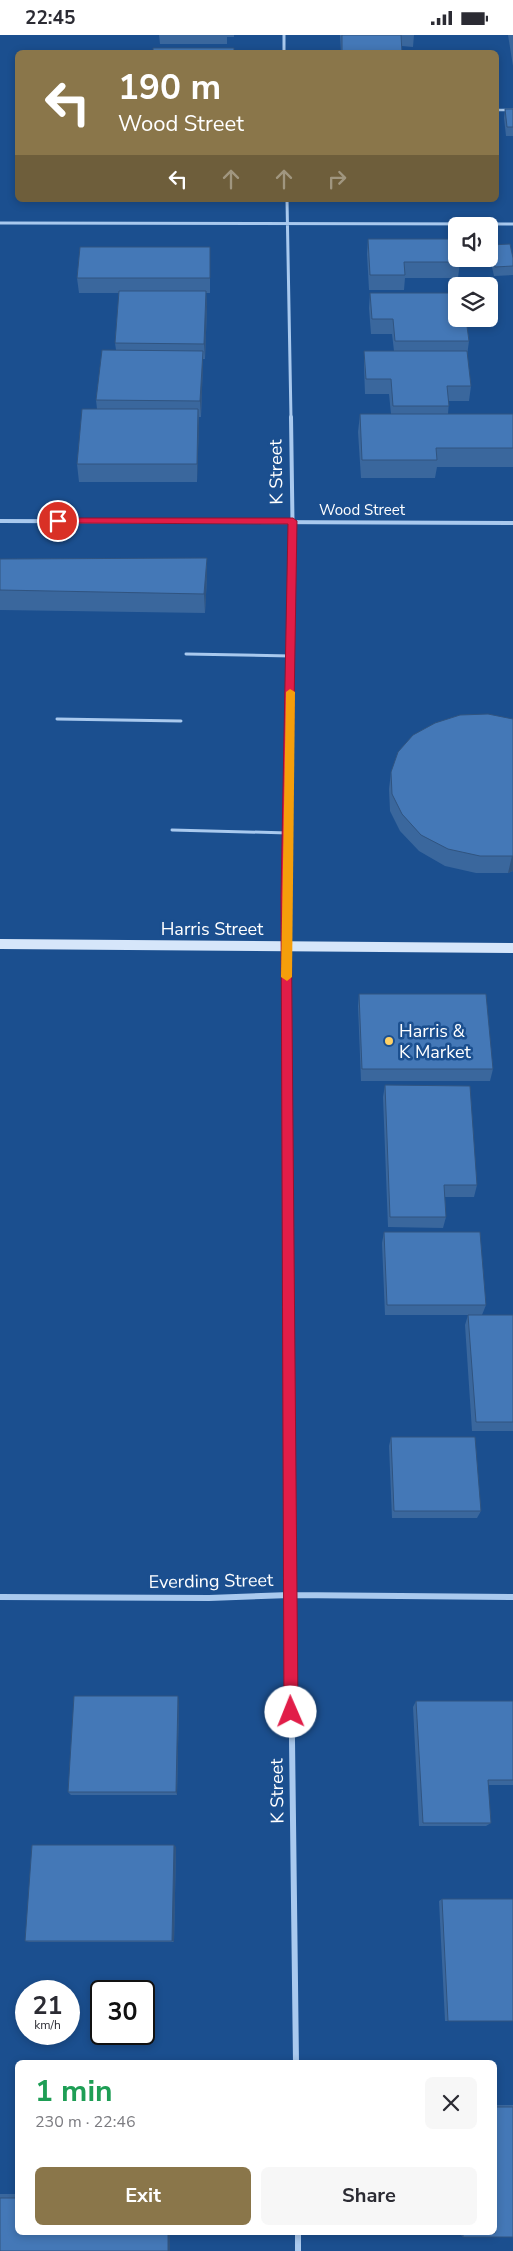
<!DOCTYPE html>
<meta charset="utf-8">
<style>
:root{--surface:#fff;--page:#f7f7f7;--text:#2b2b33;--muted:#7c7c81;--accent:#8a764a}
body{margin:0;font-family:"Nunito Sans",sans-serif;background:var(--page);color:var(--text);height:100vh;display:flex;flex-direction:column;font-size:19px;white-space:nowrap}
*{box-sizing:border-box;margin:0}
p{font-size:16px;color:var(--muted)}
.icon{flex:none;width:28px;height:28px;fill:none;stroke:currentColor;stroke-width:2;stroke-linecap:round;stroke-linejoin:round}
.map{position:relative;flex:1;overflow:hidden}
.drawer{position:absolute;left:15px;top:2025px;width:482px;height:175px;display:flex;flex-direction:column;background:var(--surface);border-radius:8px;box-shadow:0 2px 8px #0003}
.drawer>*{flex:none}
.top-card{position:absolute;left:15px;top:15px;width:484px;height:152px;border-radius:8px;box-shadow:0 2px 8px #0003;background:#8a764a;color:#fff;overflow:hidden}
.tools{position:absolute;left:448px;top:182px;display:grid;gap:10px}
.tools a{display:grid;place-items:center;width:50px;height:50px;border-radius:8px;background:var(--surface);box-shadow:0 2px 8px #0003;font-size:25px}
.speed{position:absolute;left:15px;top:1945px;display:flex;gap:10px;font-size:25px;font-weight:700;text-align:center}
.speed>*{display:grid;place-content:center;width:65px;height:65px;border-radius:50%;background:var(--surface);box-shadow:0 2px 8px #0003;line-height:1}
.speed small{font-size:12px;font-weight:400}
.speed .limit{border:2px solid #111;border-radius:8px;background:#fff;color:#111}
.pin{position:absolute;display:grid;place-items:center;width:42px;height:42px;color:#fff;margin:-21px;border:2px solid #fff;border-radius:50%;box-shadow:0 1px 5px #0007}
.me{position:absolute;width:55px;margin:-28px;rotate:359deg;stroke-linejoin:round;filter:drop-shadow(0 0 4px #0008)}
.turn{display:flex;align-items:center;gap:18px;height:105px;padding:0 20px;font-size:22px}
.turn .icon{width:65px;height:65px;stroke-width:2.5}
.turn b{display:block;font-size:35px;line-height:42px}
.lanes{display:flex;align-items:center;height:48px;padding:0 20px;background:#0003;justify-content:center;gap:25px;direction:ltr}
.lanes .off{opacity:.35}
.round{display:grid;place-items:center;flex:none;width:52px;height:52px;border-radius:8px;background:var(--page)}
.headline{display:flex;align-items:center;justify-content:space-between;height:85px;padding:0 20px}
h1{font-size:30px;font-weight:700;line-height:38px;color:#1e9e55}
.primary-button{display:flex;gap:10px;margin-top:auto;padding:10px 20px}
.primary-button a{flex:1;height:58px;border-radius:8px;background:var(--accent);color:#fff;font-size:20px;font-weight:700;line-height:58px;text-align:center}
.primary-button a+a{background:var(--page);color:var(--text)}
.status{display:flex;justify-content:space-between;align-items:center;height:35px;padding:0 25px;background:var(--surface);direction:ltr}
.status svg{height:14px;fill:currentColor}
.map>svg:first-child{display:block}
</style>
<div class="status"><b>22:45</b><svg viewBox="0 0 49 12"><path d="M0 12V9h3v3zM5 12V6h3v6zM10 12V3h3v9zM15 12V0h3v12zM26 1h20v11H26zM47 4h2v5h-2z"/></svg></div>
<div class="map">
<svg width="513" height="2216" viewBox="0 0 513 2216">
<rect width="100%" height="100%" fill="#1b4f8f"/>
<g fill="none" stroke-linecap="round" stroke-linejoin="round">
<path stroke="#a9c9ee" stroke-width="2.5" d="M496,75h17"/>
<path stroke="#a9c9ee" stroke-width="3" d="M186,619l105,2
M57,684l124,2
M172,795l116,3"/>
<path stroke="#a9c9ee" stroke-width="3" d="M284,0v18
M287,165l4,218
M0,188l513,1"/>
<path stroke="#a9c9ee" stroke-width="4" d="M0,486l513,2
M287,863l6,-341 -2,-140"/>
<path stroke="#a9c9ee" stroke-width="5" d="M287,861l2,602"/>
<path stroke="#a9c9ee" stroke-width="6" d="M289,1462l7,566
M0,1562l209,1 81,-3 223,2
M298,2198v18"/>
<path stroke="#d6e6fa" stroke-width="10" d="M0,909l513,4"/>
</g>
<path fill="#3a679d" d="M159,0h75v2h-7v7h-67z
M340,0h74l-1,12 -11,-1v7h-61z
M508,0h5v31z
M505,74h8v27h-7l-2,-18z
M368,204l92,23 -2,16h-53l-1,12h-35l-2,-36z
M490,210l23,13v17l-19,1 -5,-22z
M210,212v46h-4l1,14 -2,52h-2l-2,58h-2l-2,65h-118l-2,-18 20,-55 -1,-9 20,-50 -1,-7 4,-50h-40l-2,-15z
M370,258l99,48 -2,15 4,30 -2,15h-20l-1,13h65v53h-76l-2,11h-74l-3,-46 2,-18h31l-2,-20h-24l-1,-27v-16h30l-2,-17h-21l-2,-26z
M207,523v19l-2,36 -205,-3v-51z
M513,684v152l-5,2h-32l-31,-7 -26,-15 -19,-20 -10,-20 -1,-22 2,-17z
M359,959l134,75 -3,12h-129l-3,-75z
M385,1050l92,100 -3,12h-29l1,20 -3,11 -55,-1 -5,-130z
M384,1197l102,73 -4,10h-97l-3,-72z
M468,1280h45v116h-41l-7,-106z
M391,1402l90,74 -4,7h-85l-3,-72z
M179,1666l-2,94h-106l-3,-3z
M416,1666h97v84h-25l3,38 -5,3h-67l-6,-119z
M176,1812l-2,95h-145l-4,-1z
M442,1864l71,122h-68l-6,-120z
M495,2070h18v132h-50l-4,-4h36z
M0,2159h18v39h152v18h-170z"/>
<path fill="#305480" d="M206,256l1,16 -2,52 -1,-15z
M203,316v15l-2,51 -1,-16z
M198,374l1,19 -2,54v-18z
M207,523v19l-2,36 -1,-19z
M512,821h1v15l-5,2z
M178,1661l1,5 -2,94 -1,-3z
M174,1810l2,2 -2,95 -2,-1z
M168,2198h2v18h-2z"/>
<path fill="#4478b7" stroke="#305480" d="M342,0h59l1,18h-60z
M153,13h81v5h-81z
M505,74h8v18h-6z
M368,204h88v20h3l1,3h-56l1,13h-35z
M510,209l3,14v8l-18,1 -5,-22z
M80,212h130v31h-133z
M119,256h87l-2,53 -89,-1z
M370,258h86v26h10l3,22h-74l-2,-22h-21z
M102,315l101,1 -3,50 -104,-1z
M364,316h103l4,35h-24l2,20h-56l-2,-27h-25z
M82,374h116l-1,55h-120z
M360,379h153v34h-77l1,12h-75z
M207,523l-3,36 -204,-4v-31z
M488,679l25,5v137h-33l-32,-7 -27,-14 -19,-21 -10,-20 -1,-22 7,-20 15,-17 22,-12 25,-8z
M359,959h127l7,75h-131z
M385,1050l85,1 7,99h-33l2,32h-56z
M384,1197h96l6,73h-99z
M468,1280h45v107h-37z
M391,1402h84l6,74h-87z
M74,1661h104l-2,96h-108z
M416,1666h97v79h-25l3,43h-68z
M32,1810h142l-2,96h-147z
M442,1864h71v122h-65z
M495,2072h18v130h-50v-4h32z
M0,2163h18v35h150v18h-168z"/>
<path fill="#e11d48" stroke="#92132f" d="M58,483h235l4,3 -6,375 7,816 -2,5 -5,2 -5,-2 -2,-5 -3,-816 7,-372 -233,-1v-4z"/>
<path fill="#f59e0b" d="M290,654l5,3 -3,285 -5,4 -6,-4 5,-285z"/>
<circle fill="#ffd166" stroke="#1b4f8f" stroke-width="2" cx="389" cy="1006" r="5"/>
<g text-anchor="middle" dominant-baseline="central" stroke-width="5" stroke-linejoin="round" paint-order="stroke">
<g font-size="15" fill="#fff" stroke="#1b4f8f">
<text x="362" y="475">Wood Street</text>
</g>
<g font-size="18" fill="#fff" stroke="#1b4f8f">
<text transform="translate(276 437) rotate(-91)">K Street</text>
<text x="212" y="894">Harris Street</text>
<text transform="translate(211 1546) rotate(-1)">Everding Street</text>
<text transform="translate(277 1756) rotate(-91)">K Street</text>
</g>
<g font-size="18" fill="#fff" stroke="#1b4f8f" text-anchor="start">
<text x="399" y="996">Harris &amp;<tspan x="399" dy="21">K Market</tspan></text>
</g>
</g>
</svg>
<div class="tools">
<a><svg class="icon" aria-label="sound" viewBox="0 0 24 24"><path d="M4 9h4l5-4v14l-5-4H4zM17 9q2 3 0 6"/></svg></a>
<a><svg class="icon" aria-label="layers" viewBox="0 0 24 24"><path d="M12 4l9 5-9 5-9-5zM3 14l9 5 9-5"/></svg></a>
</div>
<div class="speed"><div>21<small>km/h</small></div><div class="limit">30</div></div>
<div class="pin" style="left:58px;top:486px;background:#d93025"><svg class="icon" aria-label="arrive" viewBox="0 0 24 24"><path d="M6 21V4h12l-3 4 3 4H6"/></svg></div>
<svg class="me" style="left:291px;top:1677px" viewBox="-20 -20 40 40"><circle r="19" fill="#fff"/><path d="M0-13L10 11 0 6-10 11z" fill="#e11d48"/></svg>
<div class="top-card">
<div class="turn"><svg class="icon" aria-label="left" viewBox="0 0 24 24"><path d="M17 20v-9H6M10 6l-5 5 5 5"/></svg><div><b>190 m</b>Wood Street</div></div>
<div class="lanes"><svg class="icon" aria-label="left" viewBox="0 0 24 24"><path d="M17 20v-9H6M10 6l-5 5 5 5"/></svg><svg class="icon off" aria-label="ahead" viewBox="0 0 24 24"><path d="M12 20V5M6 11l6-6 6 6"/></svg><svg class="icon off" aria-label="ahead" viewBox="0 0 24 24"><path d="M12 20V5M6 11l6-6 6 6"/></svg><svg class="icon off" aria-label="right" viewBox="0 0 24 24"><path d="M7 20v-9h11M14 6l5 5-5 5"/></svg></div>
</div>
<section class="drawer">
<div class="headline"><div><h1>1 min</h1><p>230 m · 22:46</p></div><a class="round"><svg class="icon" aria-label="close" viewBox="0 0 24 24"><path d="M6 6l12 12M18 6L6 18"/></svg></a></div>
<div class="primary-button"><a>Exit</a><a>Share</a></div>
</section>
</div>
